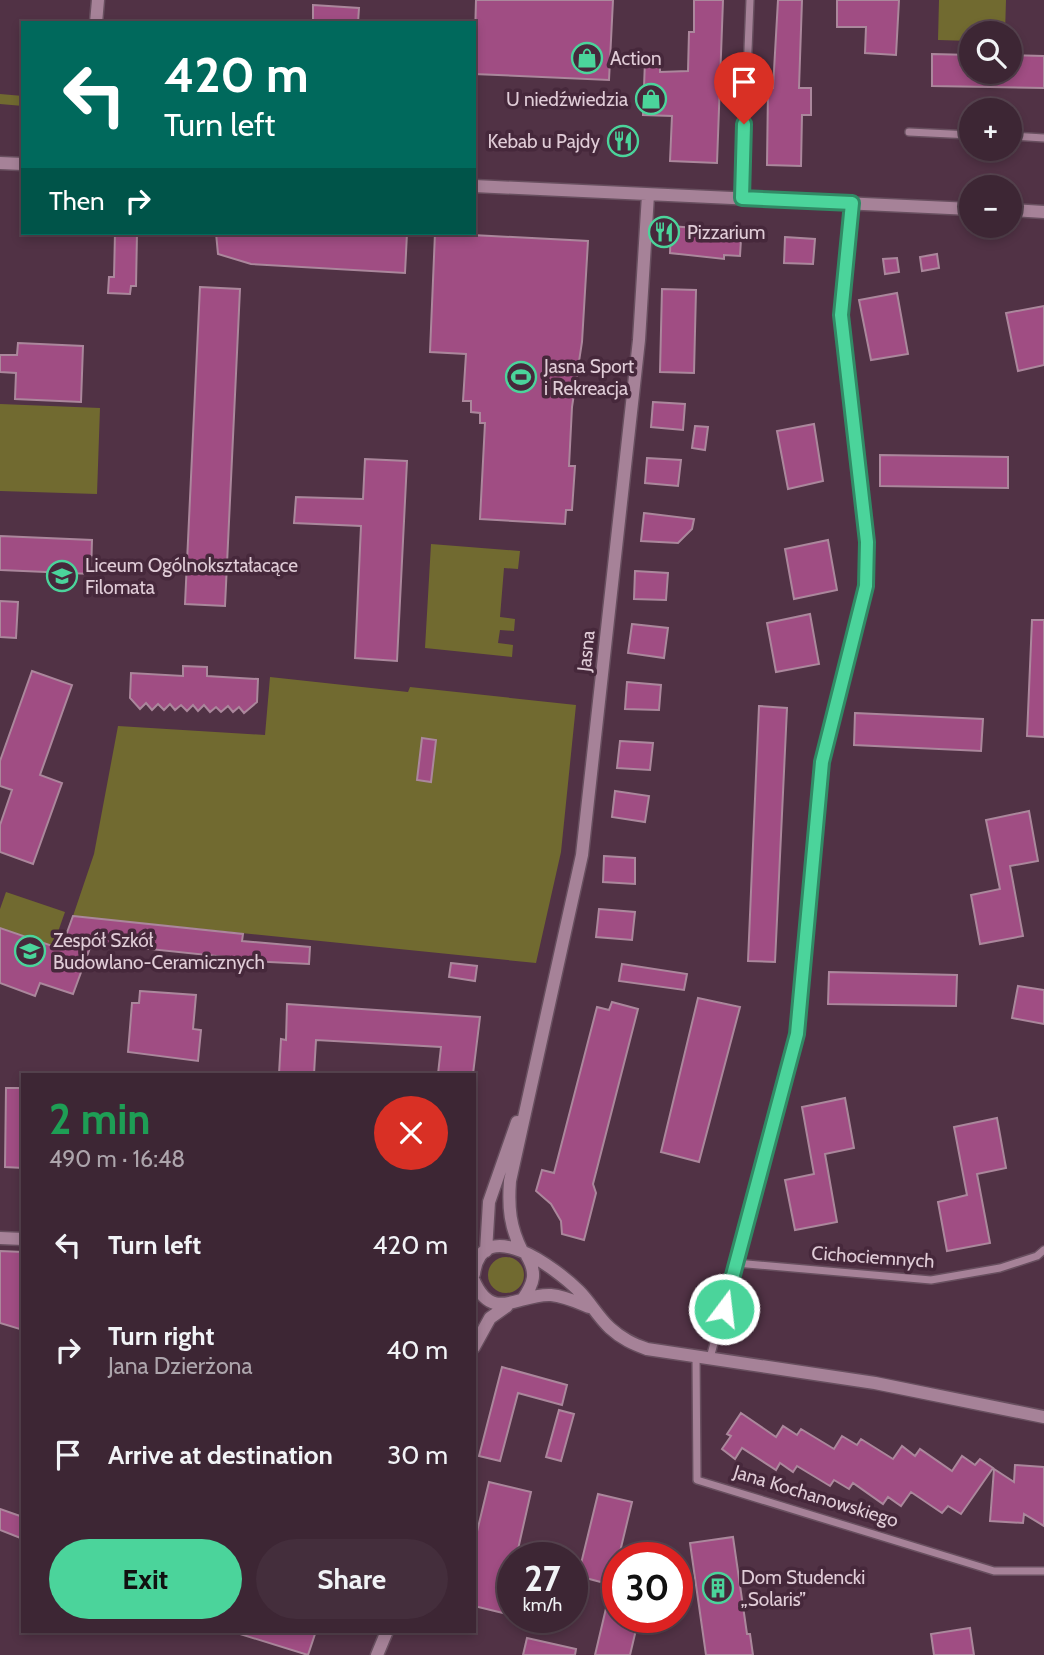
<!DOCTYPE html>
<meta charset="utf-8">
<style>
:root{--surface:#3d2634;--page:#442e3c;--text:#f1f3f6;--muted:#ada5ac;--line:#56434f;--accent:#4bd49b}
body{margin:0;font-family:Cabin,sans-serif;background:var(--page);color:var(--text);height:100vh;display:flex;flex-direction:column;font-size:26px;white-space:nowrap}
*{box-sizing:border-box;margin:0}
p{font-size:23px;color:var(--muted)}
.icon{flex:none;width:38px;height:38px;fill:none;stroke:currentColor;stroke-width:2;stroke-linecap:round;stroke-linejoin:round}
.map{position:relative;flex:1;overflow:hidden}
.side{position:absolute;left:21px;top:1073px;width:455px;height:560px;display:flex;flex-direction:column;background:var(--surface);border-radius:0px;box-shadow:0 4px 10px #0003,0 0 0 2px var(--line)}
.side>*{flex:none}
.banner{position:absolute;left:21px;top:21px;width:455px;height:214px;border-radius:0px;box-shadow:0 4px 10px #0003,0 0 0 2px var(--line);background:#00695c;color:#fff;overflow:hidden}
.fabs{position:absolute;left:959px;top:21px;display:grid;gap:14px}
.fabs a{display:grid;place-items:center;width:63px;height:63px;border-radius:50%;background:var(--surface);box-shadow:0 4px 10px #0003,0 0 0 2px var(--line);font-size:35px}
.speed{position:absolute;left:497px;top:1542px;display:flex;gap:14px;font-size:35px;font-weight:700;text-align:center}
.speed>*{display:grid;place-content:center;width:91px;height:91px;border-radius:50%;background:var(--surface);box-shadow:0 4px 10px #0003,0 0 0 2px var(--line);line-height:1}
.speed small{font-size:18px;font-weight:400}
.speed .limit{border:10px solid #d22;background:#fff;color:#111}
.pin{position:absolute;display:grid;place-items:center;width:60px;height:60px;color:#fff;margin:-72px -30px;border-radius:50% 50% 50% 0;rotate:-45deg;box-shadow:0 0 7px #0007}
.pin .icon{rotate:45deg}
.me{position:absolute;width:77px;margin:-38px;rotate:15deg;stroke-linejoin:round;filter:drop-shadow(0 0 5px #0008)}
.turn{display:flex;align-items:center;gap:24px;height:147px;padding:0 28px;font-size:32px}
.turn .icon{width:91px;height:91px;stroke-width:2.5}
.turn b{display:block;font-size:49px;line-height:60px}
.then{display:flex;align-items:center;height:66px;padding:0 28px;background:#0003;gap:14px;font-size:26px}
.round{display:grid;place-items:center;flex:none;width:74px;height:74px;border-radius:37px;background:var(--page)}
.overview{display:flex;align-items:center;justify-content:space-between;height:119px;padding:0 28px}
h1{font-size:42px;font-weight:700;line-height:52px;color:#1e9e55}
.action{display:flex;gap:14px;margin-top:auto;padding:14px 28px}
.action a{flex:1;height:80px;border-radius:42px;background:var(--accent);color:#111;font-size:28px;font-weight:700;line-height:80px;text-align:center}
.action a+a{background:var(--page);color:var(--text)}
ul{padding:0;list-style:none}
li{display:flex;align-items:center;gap:21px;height:105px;padding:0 28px}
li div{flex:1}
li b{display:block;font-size:26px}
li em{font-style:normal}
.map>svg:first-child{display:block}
</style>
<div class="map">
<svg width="1044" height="1655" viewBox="0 0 1044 1655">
<rect width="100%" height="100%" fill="#513245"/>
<path fill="#716a30" d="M939,0h67l-1,33h-34v8l-33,-1z
M0,94l23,2v10l-23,-2z
M0,404l100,4 -3,86 -97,-3z
M431,544l89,7 -2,18 -14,-1 -4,49 15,2 -1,12 -14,-1 -2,13 15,2 -1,12 -87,-9z
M270,677l138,15 2,-5 166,18 -15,147 -25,111 -463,-47 21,-62 24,-128 147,9z
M6,892l59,20 -12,34 -53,-18v-19z
M488 1275a18 18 0 1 1 36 0a18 18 0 1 1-36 0Z"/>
<path fill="#a04d83" stroke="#ab879c" stroke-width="2" d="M476,0h137l-4,80 -135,-6z
M694,0h29l-6,163 -47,-2 2,-45 -29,-1 2,-55h15v12l28,-1 1,-39h5z
M778,0h24l-3,88h12v27h-9l-1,51 -34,-1 1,-77h5z
M837,0h62l-3,55 -31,-2 1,-26h-29z
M313,5l46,3 -1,15h-45z
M932,54l39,1v17h39v-17l34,1v32l-112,-2z
M671,226l35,3 -1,9 36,1 -1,17 -16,-1v4l-54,-6z
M115,233h22l-1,53h-5l-1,8 -22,-1 1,-16h5z
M216,233h191l-2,40 -154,-9 -33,-10z
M435,233l153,8 -6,101 -10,65 -3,59h6l-3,44h-6l-1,14 -85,-5 5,-96h-5v-10l-9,-1v-11h-8l3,-47 -36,-2z
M785,237l30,2 -2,25 -29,-1z
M937,254l2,14 -17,3 -2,-14z
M897,258l2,14 -14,2 -2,-15z
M200,287l40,2 -15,317 -40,-2z
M662,289l34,1 -2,83 -34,-1z
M897,293l11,61 -37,6 -12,-60z
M1044,306v59l-26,6 -12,-58z
M18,343l65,3 -2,56 -66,-3 1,-26 -16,-1v-17h17z
M653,402l32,2 -2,26 -32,-3z
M814,424l9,57 -35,8 -11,-58z
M695,426l13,1 -3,23 -13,-2z
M880,455l128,2v31l-128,-2z
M647,458l34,2 -3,26 -33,-3z
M365,459l42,2 -10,200 -42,-3 6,-132 -67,-3 2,-26 67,2z
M644,513l50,6 -2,10 -14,14 -37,-2z
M0,536l92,4 -1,34 -91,-4z
M828,540l9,50 -43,9 -9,-50z
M635,571l33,2 -2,27 -32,-1z
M0,601l18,1 -2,36 -16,-1z
M810,614l9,50 -43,8 -9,-49z
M1032,620h12v117l-17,-1z
M632,624l36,4 -4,30 -36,-5z
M183,666l24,1v9l51,3 -1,23 -13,11 -5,-6 -6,5 -5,-6 -7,6 -5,-5 -6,5 -6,-7 -6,6 -5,-6 -6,6 -6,-6 -6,5 -5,-6 -6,6 -6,-6 -6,6 -6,-7 -6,6 -10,-11 1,-25 52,3z
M32,671l40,14 -32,90 22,8 -29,81 -33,-12v-27l12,-35 -12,-4v-25z
M627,682l34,3 -2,25 -34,-1z
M759,706l28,2 -12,254 -27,-1z
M855,713l128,6 -2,32 -127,-6z
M422,738l14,2 -5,42 -14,-2z
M620,741l33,2 -3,27 -33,-2z
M615,791l34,5 -4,26 -33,-5z
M1029,811l9,50 -28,5 13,70 -43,8 -9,-49 29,-6 -14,-69z
M604,856l31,2v26l-32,-2z
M599,909l36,3 -3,28 -36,-3z
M73,916l170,18 -1,7 68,6 -1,17 -83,-4 1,-3 -125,-13 -12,4 -17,46 -33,-11 -5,13 -35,-13v-55l61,21z
M451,963l26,3 -2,15 -26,-4z
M622,964l65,10 -3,16 -65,-9z
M829,972l128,3 -1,31 -128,-2z
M1018,986l26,4v34l-32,-6z
M140,991l56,4 -3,34 8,1 -3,31 -70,-9 4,-49h7z
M698,998l42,9 -41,155 -38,-10z
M612,1002l26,7 -45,175 3,9 -12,47 -22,-6 -1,-13 -10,-17 -15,-13 6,-21 12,3 43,-166 12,3z
M287,1004l193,13 -7,57h-35l3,-27 -125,-7 -2,34h-35l2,-35 5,1z
M6,1088h17v80l-18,-1z
M845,1098l9,50 -29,6 12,68 -42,8 -10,-50 29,-6 -12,-67z
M997,1118l9,50 -29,6 13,69 -43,8 -9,-49 29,-7 -13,-68z
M0,1251l23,1v78l-23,-7z
M502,1367l65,18 -5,20 -44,-12 -18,68 -21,-5z
M559,1410l15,4 -13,47 -15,-4z
M741,1413l35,24 7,-11 14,9 4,-6 33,20 8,-13 15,9 4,-6 32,20 9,-13 13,10 5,-7 32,22 10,-15 13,9 5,-6 13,9 -32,46 -13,-8 -6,7 -31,-21 -10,14 -13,-9 -5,7 -30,-21 -4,6 -15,-9 -4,6 -33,-20 -4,6 -13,-9 -4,7 -34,-22 -7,11 -13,-10 9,-13 -4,-2z
M1015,1465l29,2v59l-20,-12 -1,9 -33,-2 4,-52 20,13z
M489,1482l42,10 -15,66h-3l-10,55 -29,-7v-62z
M598,1494l34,8 -20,83 -34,-9z
M0,1509l23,8v22l-23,-9z
M733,1537l14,97h3l3,21h-47l-16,-112z
M612,1583l6,1v33h21l-9,38h-35z
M970,1628l4,27h-40l-3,-21z
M240,1631h76l-8,24 -68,-21z
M527,1638l49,11 -1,6h-52z"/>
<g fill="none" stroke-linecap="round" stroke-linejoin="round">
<g stroke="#684f5f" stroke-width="10">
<path id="minor" d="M909,132l62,3
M1010,136l34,2
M742,198l8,-198
M736,1263l195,17 69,-12 37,-12 7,-6
M696,1356l1,124 297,91h50
M710,1358l87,-324 25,-272 37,-140 7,-36 1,-44 -26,-227 11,-112"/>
</g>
<g stroke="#684f5f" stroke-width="15">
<path id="tertiary" d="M96,23l2,-23
M0,163l23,1
M474,186l497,23
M1010,210l34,2
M0,1238l23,1
M486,1251l3,-49 28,-80
M522,1251c-12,-24 -14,-43 -12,-70l72,-326 57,-515 9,-145
M474,1274c8,-62 83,-5 105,17 11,11 19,26 31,37 12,11 23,16 37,21l228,34 169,34
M474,1281c19,43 45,12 77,14 13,1 26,7 38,12
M523,1299c11,-16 14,-26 4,-43
M474,1347l16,-29 17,-12
M377,1655l10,-24"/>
</g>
<use href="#minor" stroke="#a68298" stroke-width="7"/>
<use href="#tertiary" stroke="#a68298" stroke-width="12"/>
</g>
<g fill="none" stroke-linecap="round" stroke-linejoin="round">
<g stroke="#318a65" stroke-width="18">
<path id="route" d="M724,1309l73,-275 25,-272 44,-176 1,-44 -26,-227 11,-112 -110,-5 2,-74"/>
</g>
<use href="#route" stroke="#4bd49b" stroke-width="12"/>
</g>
<defs>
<g id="shop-ring" transform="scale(1.575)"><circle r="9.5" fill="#46283b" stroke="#4bd49b" stroke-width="1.5"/><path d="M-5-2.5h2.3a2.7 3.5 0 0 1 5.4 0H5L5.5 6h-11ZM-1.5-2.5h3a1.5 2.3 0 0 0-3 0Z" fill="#4bd49b"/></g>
<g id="restaurant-ring" transform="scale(1.575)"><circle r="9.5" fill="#46283b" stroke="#4bd49b" stroke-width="1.5"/><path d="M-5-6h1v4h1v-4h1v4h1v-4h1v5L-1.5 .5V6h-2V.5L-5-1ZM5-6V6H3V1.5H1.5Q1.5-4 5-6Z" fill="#4bd49b"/></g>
<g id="stadium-ring" transform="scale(1.575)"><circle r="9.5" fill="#46283b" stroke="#4bd49b" stroke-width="1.5"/><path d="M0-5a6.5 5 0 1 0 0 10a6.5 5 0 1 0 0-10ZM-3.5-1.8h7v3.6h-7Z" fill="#4bd49b"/></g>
<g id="school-ring" transform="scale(1.575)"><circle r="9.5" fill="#46283b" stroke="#4bd49b" stroke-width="1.5"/><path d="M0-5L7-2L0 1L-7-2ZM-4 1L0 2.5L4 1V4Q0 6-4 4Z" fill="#4bd49b"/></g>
<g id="building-ring" transform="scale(1.575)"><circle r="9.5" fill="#46283b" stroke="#4bd49b" stroke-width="1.5"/><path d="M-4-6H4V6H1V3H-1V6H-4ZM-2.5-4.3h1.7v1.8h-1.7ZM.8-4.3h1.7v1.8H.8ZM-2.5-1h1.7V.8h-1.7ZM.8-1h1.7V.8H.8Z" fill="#4bd49b"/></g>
</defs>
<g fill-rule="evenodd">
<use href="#shop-ring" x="587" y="58"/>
<use href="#shop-ring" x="651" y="99"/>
<use href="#restaurant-ring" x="623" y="141"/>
<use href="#restaurant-ring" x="664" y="232"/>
<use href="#stadium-ring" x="521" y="377"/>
<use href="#school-ring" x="62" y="576"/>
<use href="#school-ring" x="30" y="951"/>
<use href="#building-ring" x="718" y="1588"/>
</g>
<g text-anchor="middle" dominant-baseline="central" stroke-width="7" stroke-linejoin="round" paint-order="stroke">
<g font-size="19" fill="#e0ccd7" stroke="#46283b" text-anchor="start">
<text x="610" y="58">Action</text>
<text x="628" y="99" text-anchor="end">U niedźwiedzia</text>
<text x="600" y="141" text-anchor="end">Kebab u Pajdy</text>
<text x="687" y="232">Pizzarium</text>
<text x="544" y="366">Jasna Sport<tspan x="544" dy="22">i Rekreacja</tspan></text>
<text x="85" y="565">Liceum Ogólnokształacące<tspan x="85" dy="22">Filomata</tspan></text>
<text x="53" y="940">Zespół Szkół<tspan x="53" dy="22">Budowlano-Ceramicznych</tspan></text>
<text x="741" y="1577">Dom Studencki<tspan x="741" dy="22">„Solaris”</tspan></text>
</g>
<g font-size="19" fill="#e0ccd7" stroke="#46283b">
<text transform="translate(586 651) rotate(-84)">Jasna</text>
<text transform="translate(873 1257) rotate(4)">Cichociemnych</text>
<text transform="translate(816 1496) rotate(17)">Jana Kochanowskiego</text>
</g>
</g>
</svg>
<div class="fabs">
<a><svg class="icon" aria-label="search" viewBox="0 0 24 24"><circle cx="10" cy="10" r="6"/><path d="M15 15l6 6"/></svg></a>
<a>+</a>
<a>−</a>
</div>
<div class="speed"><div>27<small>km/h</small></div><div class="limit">30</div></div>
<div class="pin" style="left:744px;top:124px;background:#d93025"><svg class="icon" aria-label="arrive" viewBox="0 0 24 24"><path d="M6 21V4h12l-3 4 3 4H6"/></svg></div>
<svg class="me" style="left:724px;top:1309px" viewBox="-20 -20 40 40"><circle r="17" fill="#4bd49b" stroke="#fff" stroke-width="3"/><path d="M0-11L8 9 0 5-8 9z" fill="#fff"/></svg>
<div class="banner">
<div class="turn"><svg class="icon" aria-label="left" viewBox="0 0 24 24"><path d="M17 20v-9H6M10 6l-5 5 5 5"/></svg><div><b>420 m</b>Turn left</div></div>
<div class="then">Then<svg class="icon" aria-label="right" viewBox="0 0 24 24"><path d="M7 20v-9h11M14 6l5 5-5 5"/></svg></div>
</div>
<section class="side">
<div class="overview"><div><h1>2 min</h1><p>490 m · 16:48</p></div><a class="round" style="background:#d93025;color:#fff"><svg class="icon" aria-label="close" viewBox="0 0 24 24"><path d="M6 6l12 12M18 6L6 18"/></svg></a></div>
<ul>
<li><svg class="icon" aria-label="left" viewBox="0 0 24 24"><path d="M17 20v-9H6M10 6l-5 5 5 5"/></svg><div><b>Turn left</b></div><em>420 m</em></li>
<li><svg class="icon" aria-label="right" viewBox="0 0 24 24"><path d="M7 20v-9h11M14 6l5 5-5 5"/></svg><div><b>Turn right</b><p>Jana Dzierżona</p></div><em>40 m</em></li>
<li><svg class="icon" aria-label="arrive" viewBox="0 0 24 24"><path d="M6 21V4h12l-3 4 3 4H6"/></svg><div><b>Arrive at destination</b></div><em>30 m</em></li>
</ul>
<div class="action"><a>Exit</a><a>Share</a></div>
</section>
</div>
